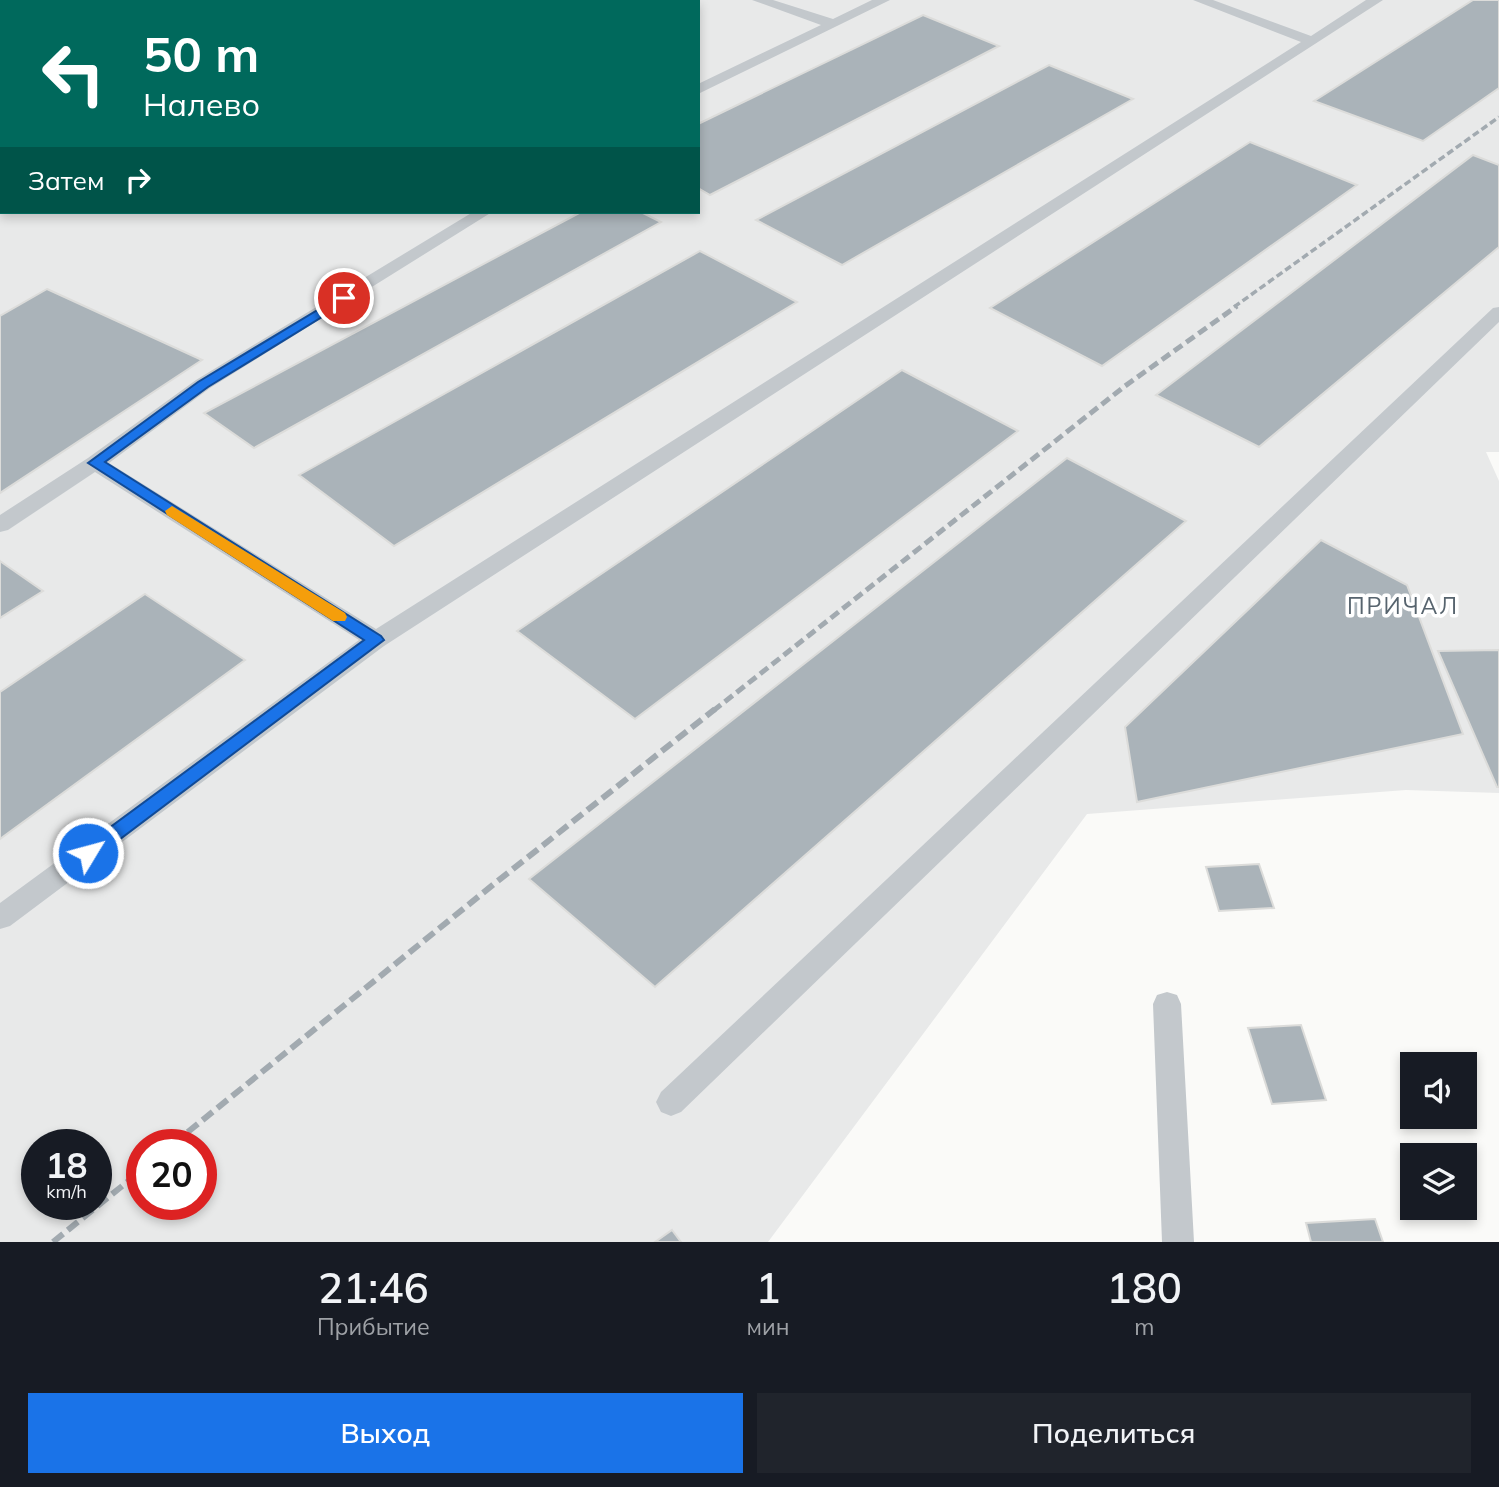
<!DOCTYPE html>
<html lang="ru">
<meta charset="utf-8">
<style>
:root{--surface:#171b24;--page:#20242c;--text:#f1f3f6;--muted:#9ea1a6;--accent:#1a73e8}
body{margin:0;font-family:Mulish,sans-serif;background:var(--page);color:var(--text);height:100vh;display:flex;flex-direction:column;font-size:26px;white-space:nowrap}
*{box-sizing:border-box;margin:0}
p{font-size:23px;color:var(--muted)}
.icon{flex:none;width:38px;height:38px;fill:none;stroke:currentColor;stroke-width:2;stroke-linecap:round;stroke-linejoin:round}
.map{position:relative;height:1242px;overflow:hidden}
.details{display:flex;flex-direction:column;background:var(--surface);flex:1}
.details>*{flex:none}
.top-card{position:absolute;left:0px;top:0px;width:700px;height:214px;box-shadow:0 4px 10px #0003;background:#00695c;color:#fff;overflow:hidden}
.controls{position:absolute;left:1400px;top:1052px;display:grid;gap:14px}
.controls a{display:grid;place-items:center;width:77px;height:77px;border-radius:0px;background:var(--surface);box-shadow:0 4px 10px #0003;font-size:35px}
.speed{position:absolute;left:21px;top:1129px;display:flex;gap:14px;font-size:35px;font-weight:700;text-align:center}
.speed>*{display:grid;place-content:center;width:91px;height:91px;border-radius:50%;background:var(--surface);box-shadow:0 4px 10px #0003;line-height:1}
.speed small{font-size:18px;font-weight:400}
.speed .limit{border:10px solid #d22;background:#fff;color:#111}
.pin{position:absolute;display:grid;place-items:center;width:60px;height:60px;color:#fff;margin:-30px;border:4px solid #fff;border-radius:50%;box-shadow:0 2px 7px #0007}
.me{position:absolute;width:77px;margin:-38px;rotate:53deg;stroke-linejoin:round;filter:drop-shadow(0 0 5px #0008)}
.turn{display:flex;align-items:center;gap:24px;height:147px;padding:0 28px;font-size:32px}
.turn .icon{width:91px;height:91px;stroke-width:2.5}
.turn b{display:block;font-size:49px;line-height:60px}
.then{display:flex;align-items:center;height:66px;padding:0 28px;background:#0003;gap:14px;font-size:26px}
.eta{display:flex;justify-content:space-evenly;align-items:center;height:119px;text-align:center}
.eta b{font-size:42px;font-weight:600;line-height:49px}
.button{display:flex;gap:14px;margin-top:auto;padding:14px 28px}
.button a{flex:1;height:80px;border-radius:0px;background:var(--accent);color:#fff;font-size:28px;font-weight:600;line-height:80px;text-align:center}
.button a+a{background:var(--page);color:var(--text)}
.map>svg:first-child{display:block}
</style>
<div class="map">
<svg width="1499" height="1242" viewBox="0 0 1499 1242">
<rect width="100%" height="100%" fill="#fafaf8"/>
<path fill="#e8e9e9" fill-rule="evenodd" d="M229,0h1270v452h-13l13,29v312l-93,-3 -319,24 -319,428h-768v-1161l2,131h696v-210h-475zM37,1144h59v60h-59zM142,1144h59v60h-59z"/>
<path fill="#bbc7cb" d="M0,0h229l-227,2 -2,79z"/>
<path fill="#aab3b9" stroke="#dcdcda" stroke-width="2" d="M1473,0h26v88l-76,53 -109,-40z
M923,15l76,31 -289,149 -12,-7v-64z
M1049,65l84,34 -291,166 -86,-45z
M1250,142l107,43 -255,181 -112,-58z
M1473,155l26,10v82l-240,200 -103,-52z
M581,212h60l20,10 -407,226 -50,-35z
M700,251l97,51 -403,244 -95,-71z
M47,289l155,71 -202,133v-177z
M902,370l116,61 -383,288 -118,-88z
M1067,458l119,63 -531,466 -126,-108z
M1321,540l86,45 56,149 -326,68 -12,-75z
M0,561l43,30 -43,27z
M145,594l100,66 -245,179v-147z
M1499,650v137h-2l-59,-136z
M1259,864l15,44 -55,3 -13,-44z
M1301,1025l25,75 -54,4 -24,-76z
M1375,1219l8,23h-72l-5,-19z
M672,1230l9,12h-26z"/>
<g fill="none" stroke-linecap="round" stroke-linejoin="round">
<path fill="#c3c8cc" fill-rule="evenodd" d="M488,0h18l-19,2z
M752,0h21l60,19 39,-19h18l-192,94v-10l123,-59z
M1193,0h20l98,36 55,-36h17l-999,646 -374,280 -10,3v-26l359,-263 -264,-168 -87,58 -8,2v-17l88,-57 108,-78 277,-168h19l-282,176 -101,75 267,166 925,-587z
M2,135v10l-2,1v-10z
M1499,307v15l-818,790 -10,4 -10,-4 -5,-10 5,-10 832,-784z
M1167,992l10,3 4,9 13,238h-32l-9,-238 4,-9z"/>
<path stroke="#a2aab0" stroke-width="3.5" stroke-dasharray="7 3.5" stroke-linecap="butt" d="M1234,307l265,-190"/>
<path stroke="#a2aab0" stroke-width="5" stroke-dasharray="10 5" stroke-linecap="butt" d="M713,711l412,-325 112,-80"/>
<path stroke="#a2aab0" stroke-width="6" stroke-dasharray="13 6" stroke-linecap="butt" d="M173,1144l321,-260 221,-175
M53,1242l89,-72"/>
</g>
<path fill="#1a73e8" stroke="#114b97" stroke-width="2" d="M344,294l4,1v6l-140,86 -103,75 276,174 3,4 -289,218 -7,2 -6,-2 -3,-5 3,-5 282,-208 -276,-177 110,-81z"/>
<path fill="#f59e0b" d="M172,506l173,107 2,4 -2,4h-12l-166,-106 -2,-4z"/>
<g text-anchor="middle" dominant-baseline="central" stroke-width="7" stroke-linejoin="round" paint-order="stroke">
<g font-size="23" letter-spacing="2" fill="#57646e" stroke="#fff">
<text x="1403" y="605">ПРИЧАЛ</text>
</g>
</g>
</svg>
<div class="controls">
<a><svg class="icon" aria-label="sound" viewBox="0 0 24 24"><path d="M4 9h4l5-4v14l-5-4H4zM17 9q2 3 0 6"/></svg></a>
<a><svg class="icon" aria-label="layers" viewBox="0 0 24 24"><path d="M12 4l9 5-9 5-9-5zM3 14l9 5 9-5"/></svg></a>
</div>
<div class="speed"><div>18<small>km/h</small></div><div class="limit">20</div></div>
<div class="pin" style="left:344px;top:298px;background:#d93025"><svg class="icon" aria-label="arrive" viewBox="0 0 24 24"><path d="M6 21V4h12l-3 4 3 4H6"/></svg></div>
<svg class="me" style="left:88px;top:853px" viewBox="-20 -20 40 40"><circle r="17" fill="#1a73e8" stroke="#fff" stroke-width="3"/><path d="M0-11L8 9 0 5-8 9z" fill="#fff"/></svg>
<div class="top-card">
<div class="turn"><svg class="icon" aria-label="left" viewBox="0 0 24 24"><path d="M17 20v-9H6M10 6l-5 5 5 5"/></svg><div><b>50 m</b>Налево</div></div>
<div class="then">Затем<svg class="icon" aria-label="right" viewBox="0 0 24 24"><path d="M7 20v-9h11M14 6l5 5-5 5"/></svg></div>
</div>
</div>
<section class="details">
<div class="eta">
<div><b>21:46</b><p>Прибытие</p></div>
<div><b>1</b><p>мин</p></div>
<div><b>180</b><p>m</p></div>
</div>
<div class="button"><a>Выход</a><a>Поделиться</a></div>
</section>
